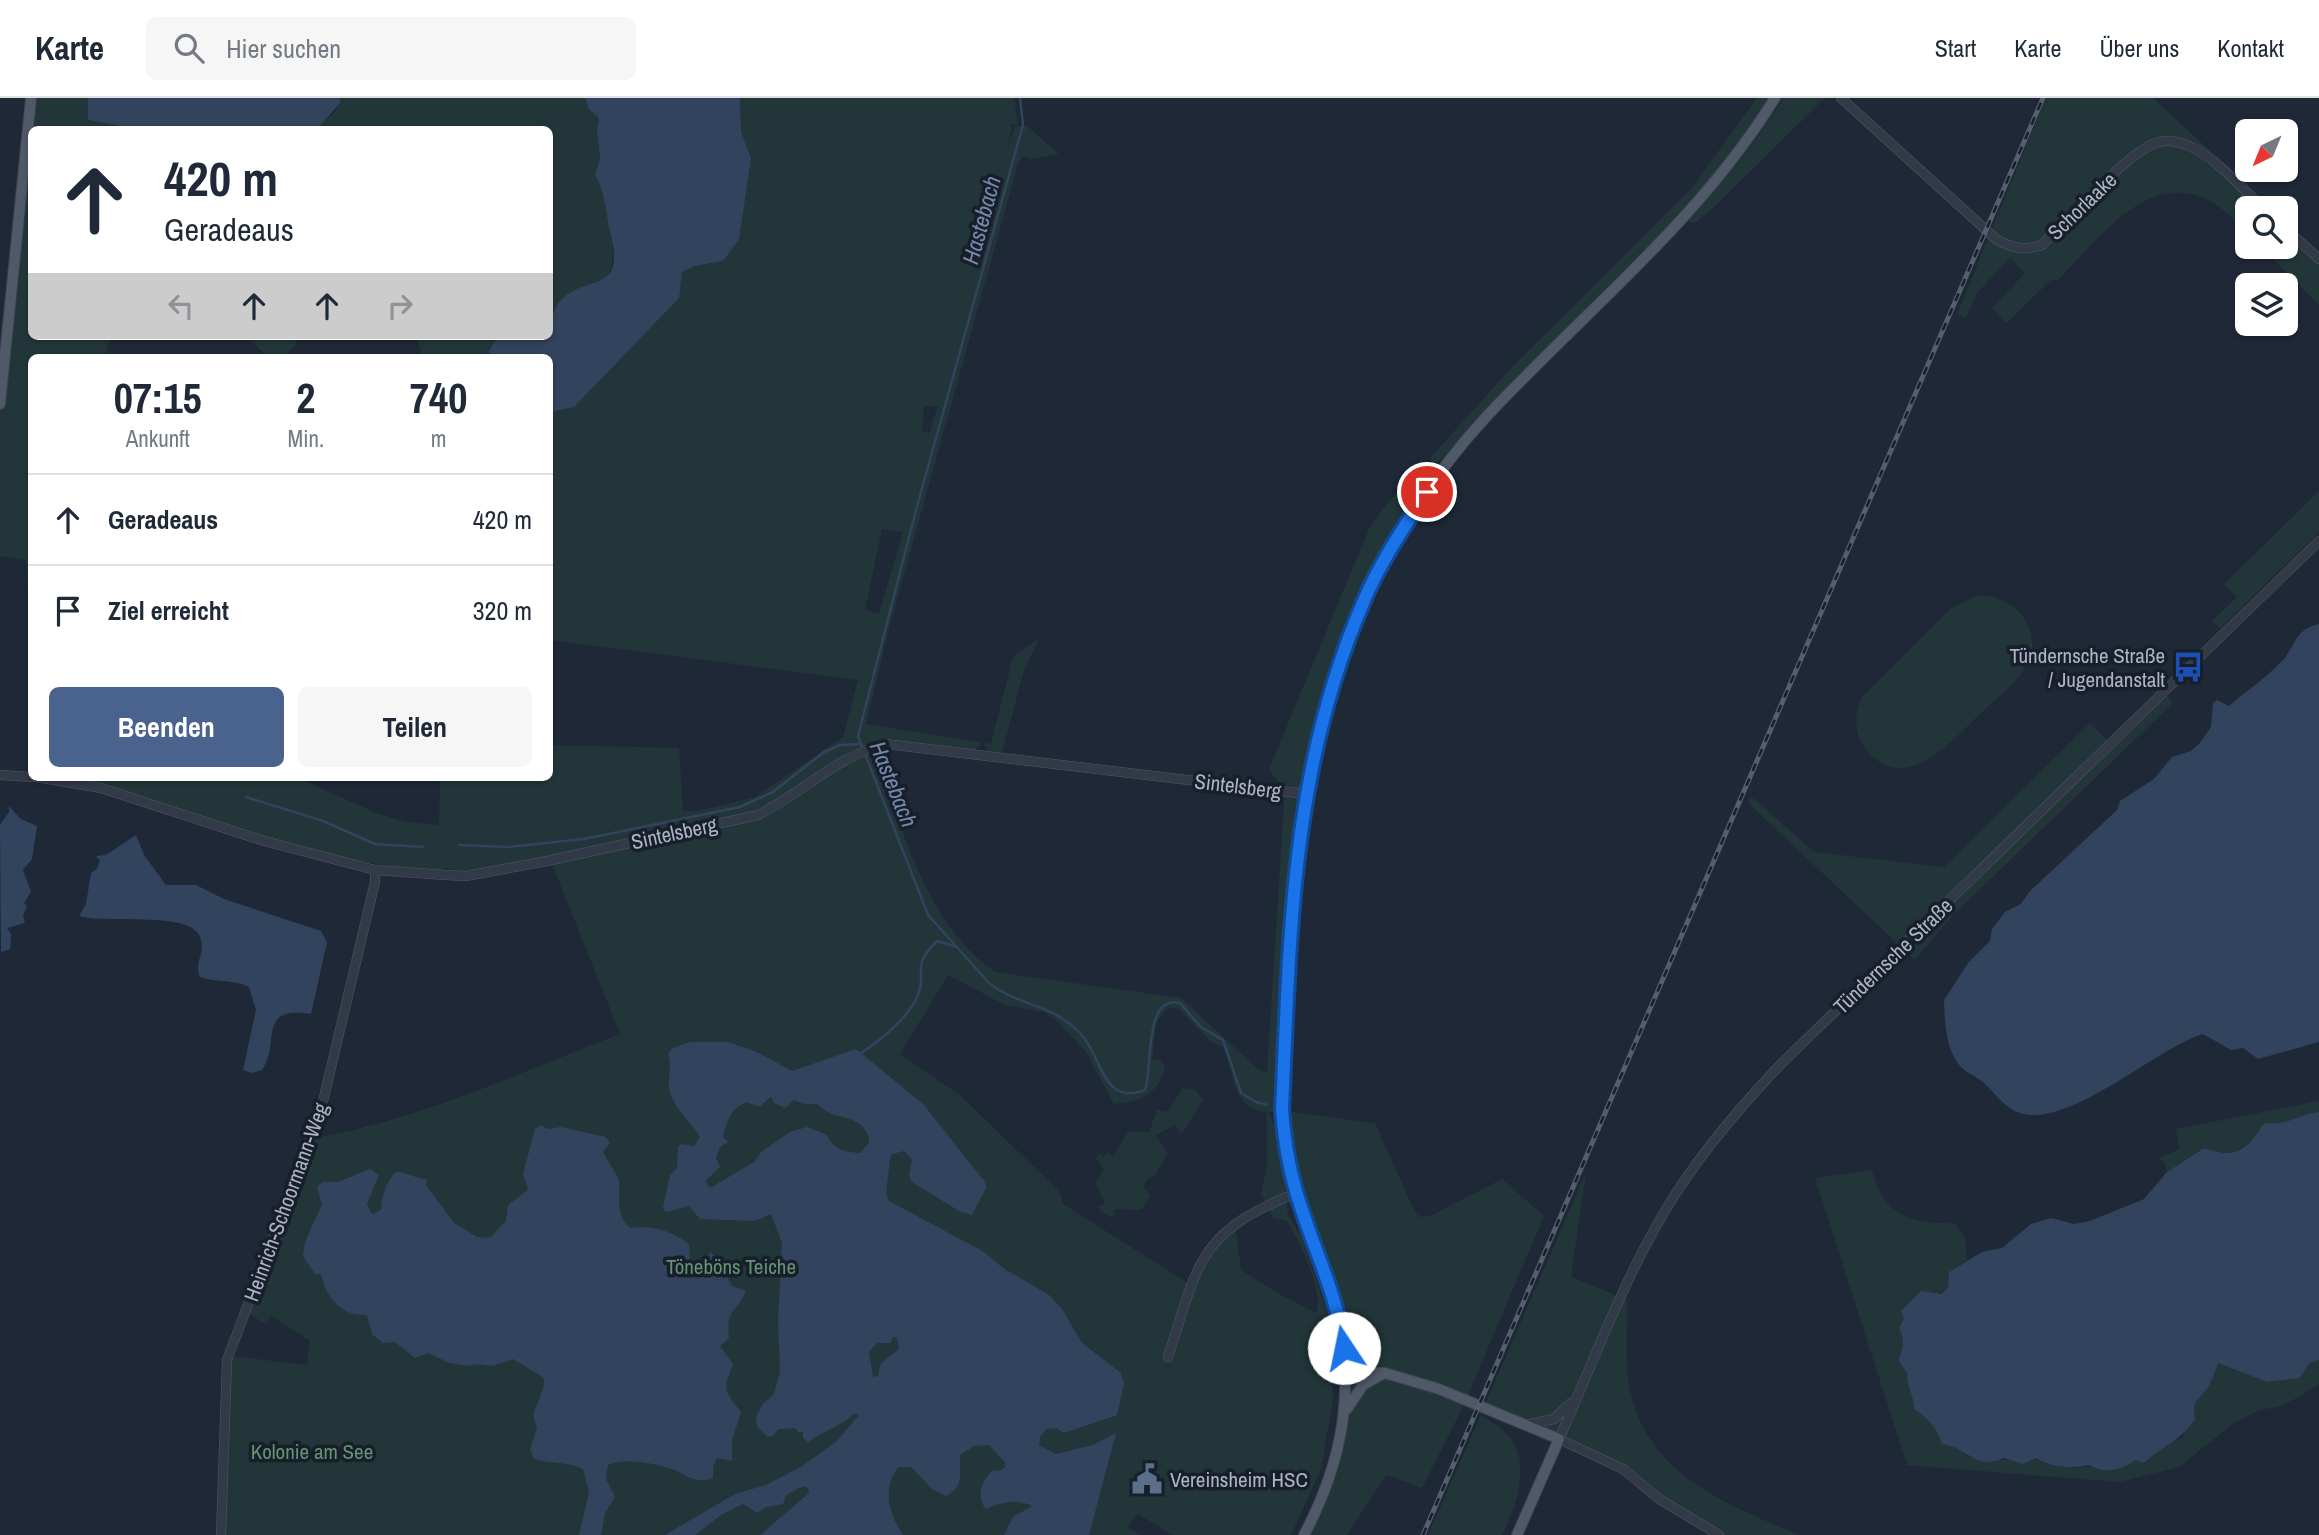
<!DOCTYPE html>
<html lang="de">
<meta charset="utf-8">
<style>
:root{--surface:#fff;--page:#f6f6f7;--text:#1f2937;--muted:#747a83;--line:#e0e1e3;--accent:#49628e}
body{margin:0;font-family:"Archivo Narrow",sans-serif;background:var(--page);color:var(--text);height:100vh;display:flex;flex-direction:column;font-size:26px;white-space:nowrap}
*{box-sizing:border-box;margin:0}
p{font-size:23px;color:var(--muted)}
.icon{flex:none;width:38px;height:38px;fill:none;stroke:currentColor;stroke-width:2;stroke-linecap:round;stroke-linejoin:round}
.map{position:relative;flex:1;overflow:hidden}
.details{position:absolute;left:28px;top:256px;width:525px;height:427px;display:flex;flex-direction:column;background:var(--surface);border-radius:10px;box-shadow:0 2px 5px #0004}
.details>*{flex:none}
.top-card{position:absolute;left:28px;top:28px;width:525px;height:214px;border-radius:10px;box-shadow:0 2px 5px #0004;background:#fff;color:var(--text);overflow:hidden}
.needle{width:46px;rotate:223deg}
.buttons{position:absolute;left:2235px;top:21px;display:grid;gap:14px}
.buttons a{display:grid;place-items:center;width:63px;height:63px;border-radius:10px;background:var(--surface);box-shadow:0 2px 5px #0004;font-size:35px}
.pin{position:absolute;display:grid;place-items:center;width:60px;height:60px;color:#fff;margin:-30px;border:4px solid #fff;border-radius:50%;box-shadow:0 2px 7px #0007}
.me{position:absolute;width:77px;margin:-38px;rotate:349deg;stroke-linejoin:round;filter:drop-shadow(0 0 5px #0008)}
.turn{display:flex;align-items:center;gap:24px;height:147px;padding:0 21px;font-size:32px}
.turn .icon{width:91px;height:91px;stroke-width:2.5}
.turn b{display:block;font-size:49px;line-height:60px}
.lanes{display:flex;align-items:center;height:66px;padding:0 21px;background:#0003;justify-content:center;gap:35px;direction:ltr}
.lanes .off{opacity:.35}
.eta{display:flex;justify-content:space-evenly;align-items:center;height:119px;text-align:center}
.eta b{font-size:42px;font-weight:700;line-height:49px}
.button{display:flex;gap:14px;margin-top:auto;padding:14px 21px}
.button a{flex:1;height:80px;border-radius:10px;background:var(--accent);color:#fff;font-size:28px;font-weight:700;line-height:80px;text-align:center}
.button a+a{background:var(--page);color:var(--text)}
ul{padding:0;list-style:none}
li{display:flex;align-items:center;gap:21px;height:91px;padding:0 21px;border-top:2px solid var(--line)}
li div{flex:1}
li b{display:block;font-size:26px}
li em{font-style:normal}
header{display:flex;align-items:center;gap:42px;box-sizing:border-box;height:98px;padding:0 35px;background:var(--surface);border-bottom:2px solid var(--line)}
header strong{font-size:33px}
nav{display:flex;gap:38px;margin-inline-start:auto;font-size:24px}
.search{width:490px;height:63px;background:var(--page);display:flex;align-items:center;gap:18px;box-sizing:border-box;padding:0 24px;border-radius:10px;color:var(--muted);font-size:26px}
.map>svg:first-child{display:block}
</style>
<header>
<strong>Karte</strong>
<div class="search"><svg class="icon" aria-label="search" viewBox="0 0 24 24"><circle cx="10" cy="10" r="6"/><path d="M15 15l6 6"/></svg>Hier suchen</div>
<nav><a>Start</a><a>Karte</a><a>Über uns</a><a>Kontakt</a></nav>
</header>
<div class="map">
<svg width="2319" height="1437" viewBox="0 0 2319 1437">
<rect width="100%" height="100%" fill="#1f2836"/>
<path fill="#223639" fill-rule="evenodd" d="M31,0h57v22l55,9 -111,1v206h79l-7,21h-72l-1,289 -5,-86 -26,-4v-153z
M340,0h245l4,10 11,10 -3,13 3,28 -5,16c10,17 29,91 9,104 -29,17 -37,3 -54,40v-189h-253c18,-3 41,-11 43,-32z
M740,0h274l4,27 -6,-1 -4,22 7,-20h12l32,28 -27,5 -9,-3 -5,8 -128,461 -24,99 125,20 22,-87 26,-19 -15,33 -22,81 -14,-1 -5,-9 -8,8 -91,-9 -49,19 -51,38 -41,17 -220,48 -64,9 -14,-4 -8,4c-127,-12 -246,-53 -368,-91v-4h227l80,36 30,9 33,3 1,-48h110v-32l129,3 4,63h17l55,-14 88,-60 15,-57 -308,-40v-228l24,-5 105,-122 3,-13 13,-6 28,-5 28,-103 -10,-26zM924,308l13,1 -7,26 -8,-1zM882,431l21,3 -24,82 -14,-4z
M1757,0h18l-27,40 -116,132 -196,194 -7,-5 84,-93 177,-176z
M1784,0h41l-116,114 -13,10h-5l-3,-2 58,-67z
M2046,0h107l119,110h-25v25c-10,-10 -20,-21 -32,-29 -64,-41 -118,37 -157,76h-7l-44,43 -15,-15 33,-35 -15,-15 -33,35 -11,25 -9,-4z
M2286,123l33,31v53l-58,-58h25z
M246,238h52l-3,10 -11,10 -16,1z
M415,238h83l-9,15 1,6h-67z
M1426,364l14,10 -39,60 -67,144 -29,118 -23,316 -14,2 12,25 8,78 13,21 26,76 5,58 1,29 -12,70 -30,66h-118l-35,-21 -11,13 13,8h-917l7,-179 77,9 3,-24 -39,-25 -5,8 -19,-11 67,-175c106,-18 206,-66 306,-104l-68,-170 192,-42 96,-58 34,-13c28,76 51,172 121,221l186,26 78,72 8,2 17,-269 -19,-3 1,-6 16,-6 -13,-19 100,-240 15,-22zM948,877l57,30 39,7 12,8 30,32 28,52c26,-2 45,-10 51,-37l-6,-8 -7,1 4,-38 12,-14 11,1 31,32 13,6c11,26 10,63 44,65v55l-6,27 12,24 14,3c12,19 38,71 29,92l-42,-22 -33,-21 -6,-47 -35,41 -9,21 -128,-81 -4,-13 -98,-95 -61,-42z
M2319,393v41l-99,96 -8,-7 25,-24 -13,-13z
M1976,498c38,-4 70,35 50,70 -9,18 -30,32 -44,46 -29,27 -74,84 -114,40 -14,-16 -15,-36 -6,-55l88,-88z
M2163,593l10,12 -223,215 -35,42 -167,-157 2,-6 6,3 58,52 130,15 146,-144 20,20z
M1183,990l12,2 8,10 -22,35 -6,-10 -19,10 12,19 -14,23h-5l-6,10 8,9 -10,14 -26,-1 -1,8c-6,0 -13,-5 -16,-10l7,-4 -10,-20 9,-14 -8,-11 4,-4 4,3 3,-5 6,4 15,-24h21l8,-22 10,2z
M2319,1003v11l-33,13 -22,-2c-18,27 -29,35 -60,25l-37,24 -3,-11 -7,-2 22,-10 -3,-20z
M1283,1013l92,12 40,89 5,5 12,-2 70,-36 42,37 -78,184 -81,-27 -38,-1 -5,-45 -45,-135z
M1872,1072c10,45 41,55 83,53l10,14 2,23 -18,12 -1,15 -44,32 -1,32 -5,9 9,13c-2,14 7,22 7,36 20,11 34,34 55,47 12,8 37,-1 54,8l13,-6c27,18 67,6 99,2l9,3 18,-17 21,-9 9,-32 6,-10 7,-4 13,-28 49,19 33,-4 9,-16 10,-2v24l-20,13 -21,10 -19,3 -25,13 -55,44 -60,15 -212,-17 -92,-287z
M1586,1074l-15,105 56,23c1,29 -3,57 2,86 17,89 96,117 170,149h-79l-24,-12 -73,-55 -139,-61z
M1348,1275l36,1 82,27 -44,87 -36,-13 -39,60h-42l26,-61z
M1481,1317c8,6 20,12 27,20 24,26 8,73 -6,100h-74z"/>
<path fill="#32435e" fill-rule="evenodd" d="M88,0h252v5l-21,24 -22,3h-154l-55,-10z
M585,0h155l1,34 10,26 -12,81 -16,22 -28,5 -13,6 -3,26 -105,109 -24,5v-55h-60l-1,-6 9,-15h52c0,-63 56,-41 63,-70 3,-12 -1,-27 -4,-38 -3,-19 -5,-37 -14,-53l5,-16 -3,-28 2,-13 -10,-9z
M2319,526v418l-61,17 -15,-11 -12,2 -28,-16c-48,15 -128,90 -179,80 -16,-3 -27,-18 -38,-29 -7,-8 -19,-11 -26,-19 -15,-18 -15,-44 -16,-66l24,-37 22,-22 2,-12 13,-17 16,-8 8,-12 88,-82 3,-9 34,-22 18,-22 19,-6 8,-7 12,-17 2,-24 4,-3 12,6c17,-15 37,-28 52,-44 16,-16 12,-32 38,-38z
M9,708l12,13 16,7 -5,33 -9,11 8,22 -7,11 3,3 -4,10 2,7 -18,5 4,6 -1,15 -9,3 -1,-127 9,-13z
M136,737l8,20 22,30h30l28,14 97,32 6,11 -16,72c-55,-9 -30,29 -49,56l-11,3 -8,-3 13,-60 -7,-23c-15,-8 -32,-4 -49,-10 -7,-17 8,-25 -1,-42 -12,-24 -95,-11 -120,-19l7,-12 5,-31 6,-4 3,-9 -4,-4 10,-1z
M690,944h38l29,10 35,19 64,-22 67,55 62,78 1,6 -14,27 -13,-4 -47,-29 -3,-6 3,-16 -8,-9 -12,3 -2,4 -4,36 3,7 95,51 19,16 46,27 13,14 20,34 39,30 3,10 -7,32 -53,18 -8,-5 -10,1 -6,8 -1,8 17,9 37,-9 23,-12 -27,102h-85l9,-18 19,-11c-15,-8 -33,-3 -46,3 -11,-12 -4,-29 7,-39l7,1 5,-4v-5l-16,-17 -15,1 -14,9c-1,19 5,31 -14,41l-14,-7 -21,-22h-12c-18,21 -10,47 4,68h-143l49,-42 -1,-5 -5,-2 -17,9 -3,9 -17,3 -9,6 -14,-9 -22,11 -26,20h-30l70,-41 31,-9 35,-18 35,-25 23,-27 -5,-1c-13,12 -31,17 -46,28l-5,-4v-6h-5l-3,-4 -17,1 -5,7 -5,1 -11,-10 -1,-10 6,-12 12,-11 6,-22 -2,-52 4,-77 -11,-29 -16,7 -55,-2 -11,-13 -23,6 -3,-4 7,-33 7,-7 1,-21 3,-3 13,2 6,-9c-9,-16 -28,-30 -31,-49 -1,-12 3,-21 -1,-34l3,-5zM771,999l3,6 11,5 9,-8 10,4h13c4,3 10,8 15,10 16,5 37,7 37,29l-9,10c-15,-1 -27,-3 -33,-18l-20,-8 -17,5 -29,20 -7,10 -44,26 -5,-7 15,-14 -4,-9 4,-11 8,-5 -5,-5c4,-15 7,-29 24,-35l12,5zM893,1239l4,1 2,11 -18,14 -3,13 -5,1 -4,-25 8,-9h13z
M2319,1014v248l-10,3 -9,15 -33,4 -49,-19c-3,8 -6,19 -12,27 -10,12 -14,12 -11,29 -14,22 -33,27 -51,44l-9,-3c-14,11 -31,14 -46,5 -19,4 -37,3 -53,-7l-13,6 -19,-6c-29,13 -37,-11 -62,-14 -4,-15 -15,-27 -28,-35 0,-14 -8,-22 -7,-36l-9,-13c6,-12 7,-20 1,-32l5,-9 -3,-8 20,-20 20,3 7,-7 1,-15 33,-20 20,-4 29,-24 20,-6 23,6 16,-3 54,-22 23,-27 37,-24c32,11 42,3 60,-25 29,2 31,-8 55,-11z
M541,1027l7,4 13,-2 45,10 4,6 -7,9c4,9 11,17 15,26 5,13 -6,33 12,50 22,-3 41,2 59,16l1,19 4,3 12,-6 4,-8 8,7 14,27 14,5c-10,24 -20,15 -17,47l-9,8 13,18c-10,26 -10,25 8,48l-9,28v21l-15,-3 -4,8v12c-17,7 -26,-3 -41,-9 -18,-6 -48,-12 -64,-4l-2,14 9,18 -10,16 -4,22h-22l10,-43 -6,-23c-16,-8 -32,-5 -49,-10l-4,-10 7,-21 -4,-13 11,-29v-8l-31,-19 -21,7 -16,-2 -7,2 -20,-3 -20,-10 -14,5 -20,-16 -12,1 -11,-9 -5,-18c-6,-3 -10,0 -16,-3 -17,-6 -27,-23 -30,-39h-6l-12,-18 2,-14 17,-38 -5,-17 5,-5h16l32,-13 9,6 -12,29 5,10 9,-4c0,-13 6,-28 14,-38 11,-1 20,7 32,7l-1,6 28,38 23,14 13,1 16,-17 2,-16 20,-15 -5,-16 12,-45z"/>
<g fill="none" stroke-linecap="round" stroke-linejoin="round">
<path stroke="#32435e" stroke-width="2.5" d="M1020,0l3,27 -107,385 -58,226 70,179 61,68c30,24 61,19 91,50 22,22 22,74 65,57 8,-20 -2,-96 35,-87l21,24 22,13 18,53 15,9 11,3
M246,699l77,24 52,23 48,3
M459,747l48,2 77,-8 156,-32 33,-15 51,-40 16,-7 20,-1
M861,955c19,-12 48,-36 57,-58 10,-25 -9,-26 19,-54l20,6"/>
<g stroke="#505765" stroke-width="10">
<path id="minor" d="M1841,0l156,142c16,8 27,11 45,5 28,-27 79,-86 111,-101 11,-5 26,-3 36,2 28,12 52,42 74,62
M2286,131l33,30
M0,677l32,2
M36,679l65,11 163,53 111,29 70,5 21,1 81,-15 211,-46c45,-22 78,-59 128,-71l419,50
M1168,1259c31,-95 29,-124 128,-164
M1526,1327l28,-6 17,-16
M221,1437l6,-175 93,-246 55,-232v-12
M1719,1437l-60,-36 -36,-30 -64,-30c34,-76 63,-156 106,-228 32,-54 73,-102 116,-147l538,-523"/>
</g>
<g stroke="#3c4350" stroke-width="12">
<path id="major" d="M0,306l31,-306
M1347,1274l38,1 54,16 120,50 -42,96
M1347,1311l16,-24 18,-10
M1304,1437c43,-81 53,-158 27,-246 -19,-63 -43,-111 -49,-179 6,-119 7,-240 31,-358 25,-123 89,-244 174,-336 97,-104 213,-196 288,-318"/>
</g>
<use href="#minor" stroke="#333a47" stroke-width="9"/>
<use href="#major" stroke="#505967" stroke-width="10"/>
<g stroke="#545e6e" stroke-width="5">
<path id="rail" d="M1423,1437l620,-1437"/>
</g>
<use href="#rail" stroke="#181f2b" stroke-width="2.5" stroke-dasharray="8" stroke-linecap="butt"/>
</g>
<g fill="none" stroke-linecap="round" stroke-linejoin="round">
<g stroke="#114b97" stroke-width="18">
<path id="route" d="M1344,1250c-7,-56 -33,-104 -48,-157 -8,-27 -12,-53 -14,-81 8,-178 9,-341 81,-507 16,-39 41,-76 64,-111"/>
</g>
<use href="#route" stroke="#1a73e8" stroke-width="12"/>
</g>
<defs>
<g id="bus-bare" transform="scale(2.415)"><path d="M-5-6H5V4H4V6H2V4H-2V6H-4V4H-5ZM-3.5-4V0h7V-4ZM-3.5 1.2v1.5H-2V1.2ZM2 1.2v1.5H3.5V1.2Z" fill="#1a4fb4" stroke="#181f2b" stroke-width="2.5" paint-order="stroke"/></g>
<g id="civic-bare" transform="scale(2.415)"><path d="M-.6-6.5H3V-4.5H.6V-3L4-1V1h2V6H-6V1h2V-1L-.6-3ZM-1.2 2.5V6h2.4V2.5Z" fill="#5c6f8a" stroke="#181f2b" stroke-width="2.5" paint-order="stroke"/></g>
</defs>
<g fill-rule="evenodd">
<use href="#bus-bare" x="2188" y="569"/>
<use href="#civic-bare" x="1147" y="1381"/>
</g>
<g text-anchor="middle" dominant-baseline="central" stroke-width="7" stroke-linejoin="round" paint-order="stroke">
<g font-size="21" fill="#adb4c4" stroke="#181f2b">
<text transform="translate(2082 108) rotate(-44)">Schorlaake</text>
<text transform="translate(1238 688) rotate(7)">Sintelsberg</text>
<text transform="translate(674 735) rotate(-12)">Sintelsberg</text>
<text transform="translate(1893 858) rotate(-44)">Tündernsche Straße</text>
<text transform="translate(286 1104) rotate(-70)">Heinrich-Schoormann-Weg</text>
</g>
<g font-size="21" fill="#adb4c4" stroke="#181f2b" text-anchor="end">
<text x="2165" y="557">Tündernsche Straße<tspan x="2165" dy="24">/ Jugendanstalt</tspan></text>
<text x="1170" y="1381" text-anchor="start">Vereinsheim HSC</text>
</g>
<g font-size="21" fill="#649472" stroke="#181f2b">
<text x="731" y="1168">Töneböns Teiche</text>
<text x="312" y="1353">Kolonie am See</text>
</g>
<g font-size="23" font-style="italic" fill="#748aad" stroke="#181f2b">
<text transform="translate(981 122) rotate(-75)">Hastebach</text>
<text transform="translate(894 686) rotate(68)">Hastebach</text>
</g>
</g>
</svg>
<div class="buttons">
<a><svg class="needle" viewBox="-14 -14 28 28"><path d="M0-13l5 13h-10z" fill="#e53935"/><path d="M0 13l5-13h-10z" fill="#747a83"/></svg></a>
<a><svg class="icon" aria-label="search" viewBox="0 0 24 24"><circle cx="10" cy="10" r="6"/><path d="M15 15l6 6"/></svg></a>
<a><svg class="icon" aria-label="layers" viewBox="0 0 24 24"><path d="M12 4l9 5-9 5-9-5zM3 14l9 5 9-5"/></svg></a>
</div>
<div class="pin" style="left:1427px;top:394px;background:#d93025"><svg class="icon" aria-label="arrive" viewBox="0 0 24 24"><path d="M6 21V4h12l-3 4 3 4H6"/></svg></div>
<svg class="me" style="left:1344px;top:1250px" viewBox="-20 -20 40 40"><circle r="19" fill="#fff"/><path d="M0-13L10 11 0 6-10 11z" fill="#1a73e8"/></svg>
<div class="top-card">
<div class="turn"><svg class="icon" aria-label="ahead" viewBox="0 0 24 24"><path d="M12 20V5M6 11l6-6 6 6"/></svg><div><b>420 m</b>Geradeaus</div></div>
<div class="lanes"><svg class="icon off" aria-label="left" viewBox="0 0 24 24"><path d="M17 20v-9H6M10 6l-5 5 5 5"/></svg><svg class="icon" aria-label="ahead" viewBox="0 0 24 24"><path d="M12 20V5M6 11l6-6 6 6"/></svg><svg class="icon" aria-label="ahead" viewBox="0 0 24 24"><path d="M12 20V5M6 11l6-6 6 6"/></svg><svg class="icon off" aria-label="right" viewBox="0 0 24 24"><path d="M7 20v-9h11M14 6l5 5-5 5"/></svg></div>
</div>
<section class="details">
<div class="eta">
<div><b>07:15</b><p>Ankunft</p></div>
<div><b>2</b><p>Min.</p></div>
<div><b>740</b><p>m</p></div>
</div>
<ul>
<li><svg class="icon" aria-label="ahead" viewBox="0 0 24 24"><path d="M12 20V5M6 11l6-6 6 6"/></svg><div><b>Geradeaus</b></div><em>420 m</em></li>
<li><svg class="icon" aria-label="arrive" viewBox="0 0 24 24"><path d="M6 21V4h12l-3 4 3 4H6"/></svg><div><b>Ziel erreicht</b></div><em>320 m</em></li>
</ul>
<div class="button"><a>Beenden</a><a>Teilen</a></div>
</section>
</div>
